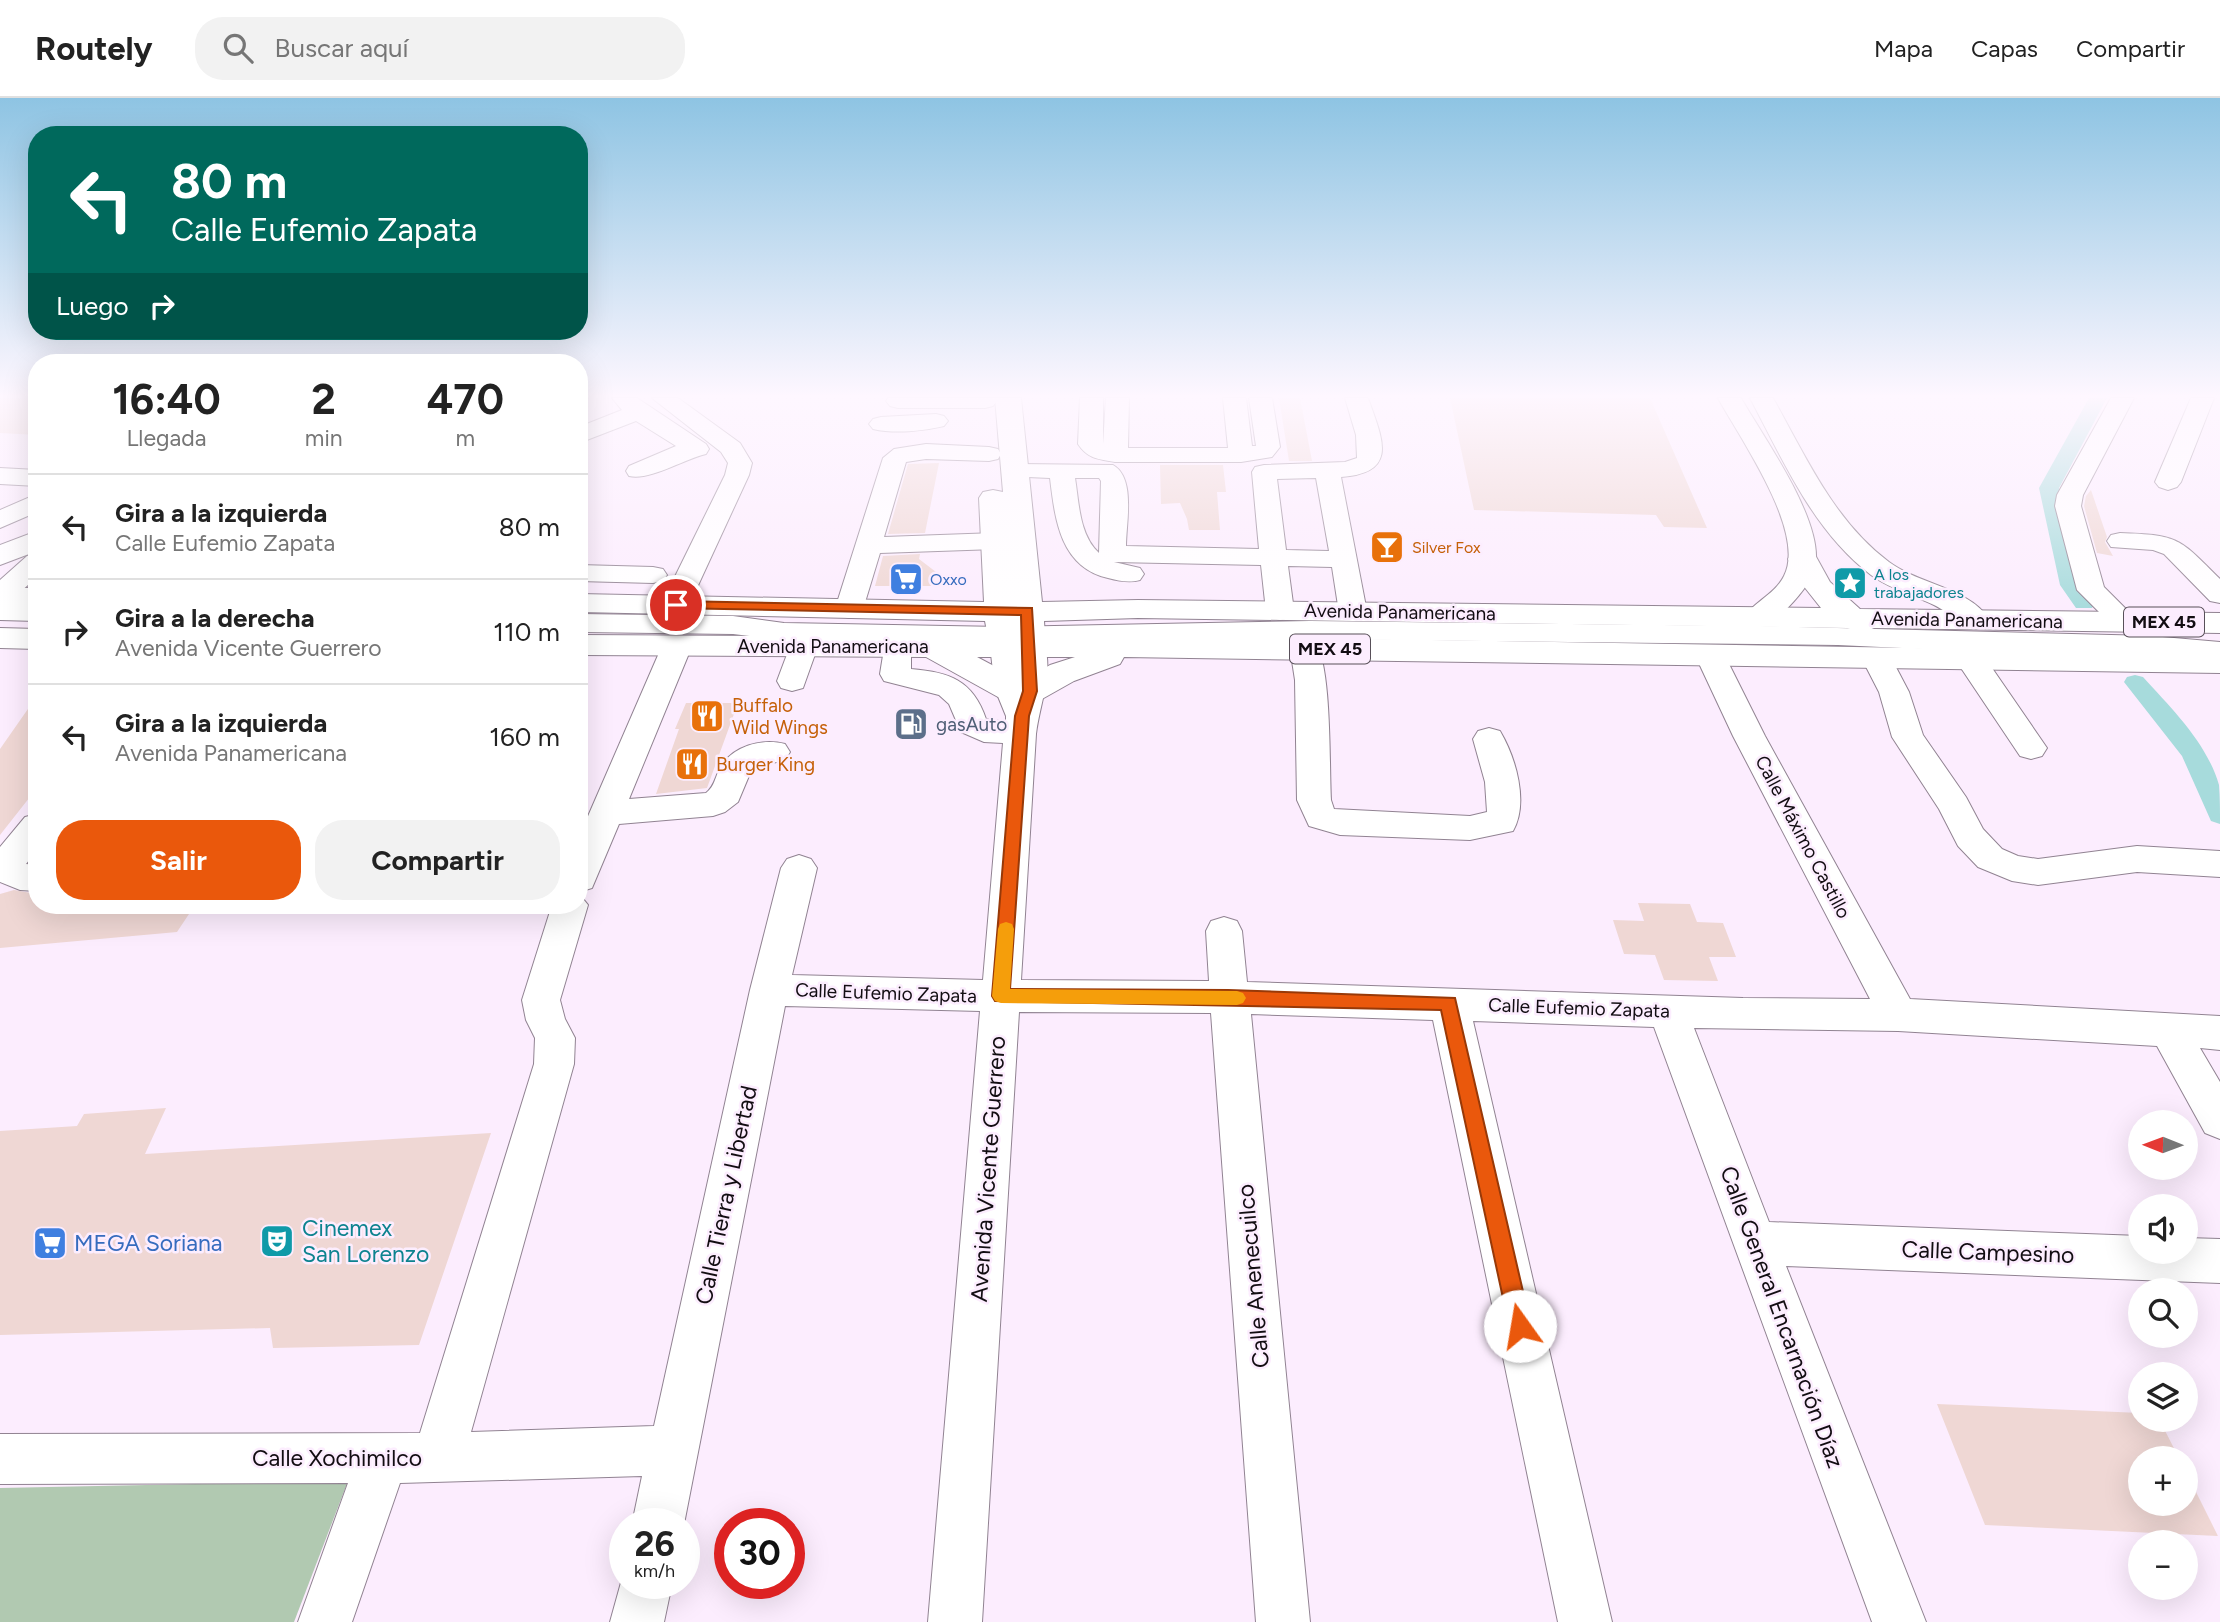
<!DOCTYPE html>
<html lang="es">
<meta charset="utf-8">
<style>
:root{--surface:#fff;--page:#f2f2f2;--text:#222;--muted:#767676;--line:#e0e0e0;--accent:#ea580c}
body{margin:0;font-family:Figtree,sans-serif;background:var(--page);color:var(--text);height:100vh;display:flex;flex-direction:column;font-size:26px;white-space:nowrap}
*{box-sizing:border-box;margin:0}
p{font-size:23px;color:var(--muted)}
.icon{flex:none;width:38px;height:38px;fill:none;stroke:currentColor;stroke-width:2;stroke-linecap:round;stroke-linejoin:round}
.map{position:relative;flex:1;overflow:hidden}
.drawer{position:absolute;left:28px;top:256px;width:560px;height:560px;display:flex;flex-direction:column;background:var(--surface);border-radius:28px;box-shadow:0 7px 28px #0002}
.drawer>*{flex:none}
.hud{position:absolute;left:28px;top:28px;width:560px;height:214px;border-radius:28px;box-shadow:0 7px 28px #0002;background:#00695c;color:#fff;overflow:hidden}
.needle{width:46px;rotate:271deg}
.tools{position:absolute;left:2128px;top:1012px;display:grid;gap:14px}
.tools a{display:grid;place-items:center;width:70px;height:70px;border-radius:50%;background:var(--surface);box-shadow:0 7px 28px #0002;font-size:35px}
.speed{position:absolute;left:609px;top:1410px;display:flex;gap:14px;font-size:35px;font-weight:700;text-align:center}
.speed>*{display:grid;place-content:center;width:91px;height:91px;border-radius:50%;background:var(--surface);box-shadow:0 7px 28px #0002;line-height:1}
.speed small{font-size:18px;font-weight:400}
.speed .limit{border:10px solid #d22;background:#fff;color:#111}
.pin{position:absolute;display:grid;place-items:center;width:60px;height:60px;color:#fff;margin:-30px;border:4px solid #fff;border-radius:50%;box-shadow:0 2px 7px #0007}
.me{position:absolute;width:77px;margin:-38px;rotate:347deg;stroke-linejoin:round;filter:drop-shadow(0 0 5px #0008)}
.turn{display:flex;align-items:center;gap:24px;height:147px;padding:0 28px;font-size:32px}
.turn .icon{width:91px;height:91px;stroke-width:2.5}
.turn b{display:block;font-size:49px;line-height:60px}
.then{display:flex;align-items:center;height:66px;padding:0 28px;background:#0003;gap:14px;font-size:26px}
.eta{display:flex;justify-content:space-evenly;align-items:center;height:119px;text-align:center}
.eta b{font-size:42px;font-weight:700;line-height:49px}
.cta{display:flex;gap:14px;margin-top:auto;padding:14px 28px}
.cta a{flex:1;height:80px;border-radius:28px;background:var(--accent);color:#fff;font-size:28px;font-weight:700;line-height:80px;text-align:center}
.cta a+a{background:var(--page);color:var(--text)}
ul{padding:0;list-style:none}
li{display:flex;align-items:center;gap:21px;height:105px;padding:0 28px;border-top:2px solid var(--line)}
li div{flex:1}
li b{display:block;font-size:26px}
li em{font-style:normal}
header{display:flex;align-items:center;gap:42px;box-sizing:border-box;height:98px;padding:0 35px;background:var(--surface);border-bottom:2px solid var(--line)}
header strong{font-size:33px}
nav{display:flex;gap:38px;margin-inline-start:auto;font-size:24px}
.search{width:490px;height:63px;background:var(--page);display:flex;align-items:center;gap:18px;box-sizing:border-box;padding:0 24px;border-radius:28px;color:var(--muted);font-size:26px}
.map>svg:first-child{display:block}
</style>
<header>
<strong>Routely</strong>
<div class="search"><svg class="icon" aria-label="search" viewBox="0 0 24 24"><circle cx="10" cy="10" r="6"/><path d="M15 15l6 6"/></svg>Buscar aquí</div>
<nav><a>Mapa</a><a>Capas</a><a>Compartir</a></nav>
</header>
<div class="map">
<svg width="2220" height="1524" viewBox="0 0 2220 1524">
<rect width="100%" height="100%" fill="#fcedfe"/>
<path fill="#b1c9b1" d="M348,1383l-54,141h-294v-134z"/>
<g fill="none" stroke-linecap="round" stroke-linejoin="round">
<path fill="#a7dbdc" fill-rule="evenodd" d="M2089,300h18l-48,90 21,96 15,19 -3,5h-16l-16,-23 -21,-97z
M2135,577l8,2c29,32 64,66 76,108 1,12 1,27 1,39l-9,-3 -29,-65 -58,-74 3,-5z"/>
</g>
<path fill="#efd7d4" d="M0,300h37v37l-37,-2z
M1279,300h21l12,63h-23z
M1450,300h200l57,130 -43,-1 -8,-12 -182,-5z
M939,365l-14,70 -37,1 20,-70z
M1160,367h63l3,27h-9l3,38h-31l-2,-11 -7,-16 -19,1z
M2091,392l16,47 -2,5 8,14 -16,-3 -13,-47 2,-10z
M920,456l-1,5 17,13 -3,14h-58l8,-30z
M37,598v92l-37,47v-86z
M686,605h52l-31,85 -51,6 23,-65h-4z
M14,792l23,4v11h158l-18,27 -177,16v-54z
M1638,805l52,1 7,18 26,1 13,34h-27l9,24 -54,-1 -9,-25 -31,-1 -11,-34 31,1z
M166,1010l-21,46 346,-21 -72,212 -146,3 -3,-20 -270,7v-204l77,-5 7,-12z
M1937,1306l203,9v6h19l20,39h-39v45h46v-31l32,64 -233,-11z"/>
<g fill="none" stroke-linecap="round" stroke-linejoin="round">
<g stroke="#918392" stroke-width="2">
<path id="minor" d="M612,300h25l69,46 3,5 -3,5c-22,5 -56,27 -77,22l-3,-5 3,-5 47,-20 -40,-25 -57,22v-16l43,-17z
M652,300h26l62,45 12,20 -3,12 -60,130 -4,6 -10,3 -10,-3 -4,-6 64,-130 3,-12 -7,-11z
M888,300h107l2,3 -4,5 -8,2h-87l-8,-2 -4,-5z
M1080,300h23v46l3,-46h23l-1,50h100l-5,-50h23l6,48h4l-7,-48h23l8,49 -8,10 -31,5h-126c-17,-3 -27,-3 -37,-18z
M1345,300h23c14,40 32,75 -27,79l26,135 -4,6 -10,3 -10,-3 -4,-6 -7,-45 -44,-1 6,45 -4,6 -10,3 -10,-3 -4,-6 -5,-46 -147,-3 26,6 4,6 -4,6c-11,3 -21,1 -32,-2 -48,-11 -53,-59 -58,-100l-42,-2 -3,-5 3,-5 9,-2 96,1c23,13 13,58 13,81l133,3 -7,-77 3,-5 9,-2 81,-3 12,-4 -1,-23zM1075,380h24l2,3 -2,72c-20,-18 -20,-51 -24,-75zM1316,380l13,73 -43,-1 -9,-71z
M1718,300h23c23,40 77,115 75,161 0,15 -12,31 -22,42 -9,10 -21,22 -34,25l391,10 69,6v18l-69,-6 -177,-3 7,1 66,96 -5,8 -11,3 -11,-3 -65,-97 4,-7 7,-1 -128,-6 -532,-6 9,2c17,26 14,124 16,159l3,9 136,7 17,-4 -2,-30 -12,-43 5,-8 11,-3 11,3c16,27 29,72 13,100l-43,9 -130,-5 -31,-9 -12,-26 -2,-120 -5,-32 5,-7 9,-2 -260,5c10,28 -5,62 -8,90l-15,246 188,1 -3,-50 5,-10 13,-4 13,4 5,10 5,51 496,16 127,1 -137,-263 -37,-79 4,-7 11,-2 11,2 43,86 145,263 310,17v34l-20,-2 20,34v57l-15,-6 -48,-87 -259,-15 -204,-3 75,194 371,14v15h46v-13l34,1v44l-434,-17 140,356h-54l-218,-595 -181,-6 139,601h-54l-125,-602 -182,-6 59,608h-54l-45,-609 -192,-1 -37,610h-54l52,-611 -195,-5 -101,518h-52l10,-48 -242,7 -48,139h-54l50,-139 -348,1v-50l420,-1 114,-369 1,-26 -9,-18 -4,-20 30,-95h27v-11l9,11 -28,95 5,19 10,19 -1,26 -103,368 183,-6 96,-436 31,-122 6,-9 12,-4 12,4 6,9 -25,107 191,5 20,-237 -19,-1 -23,-10 -12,-28 -10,-9 -55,-14 -4,-7 5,-31 -70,-1 3,4 -15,42 -11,3 -11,-3 -4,-7 15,-40 -59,-7 -154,-2v-18l154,2 51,7 218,4 308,-6 444,5 -7,-2 -4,-6c11,-16 32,-24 41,-42 23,-44 -45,-139 -66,-178zM911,545l79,2 5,44 11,27v6l-20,-3c-13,-39 -37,-47 -75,-50z
M1750,300h23c33,59 61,123 116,164 31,23 79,25 101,58l-4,6c-21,6 -33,-12 -52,-21 -21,-10 -44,-16 -63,-30 -58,-44 -88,-115 -121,-177z
M2111,300h23l-51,97 -2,11 23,81 35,35 -4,6 -10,3 -10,-3 -38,-38 -22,-84 2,-11z
M2191,300h23l-33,84 -4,5 -9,3 -9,-3 -4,-5z
M936,316l8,2 4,5 -4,5c-21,5 -49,8 -71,3l-4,-5 4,-5 8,-2z
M926,346l63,3 9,2 3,5 -3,5 -9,2 -63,-2 -20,3 -22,75 112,-4 9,2 4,6 -4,6 -9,2 -116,4 -17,56 -4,6 -10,3 -10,-3 -4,-6 48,-151 11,-9z
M0,370l37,2v16l-37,-2z
M37,396v18l-37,16v-18z
M2120,435c59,2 59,5 100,46v24l-10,-2 -46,-47 -11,-4 -42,-3 -4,-6 4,-6z
M37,456v23l-27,24 -6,1 33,1v18l-37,-1v-40l27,-24z
M579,467l74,2 10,2 4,6 -4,6 -10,2 -74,-2z
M677,539l10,2 5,7 -63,153 77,-6c9,-7 9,-16 14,-25 12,-22 42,-30 65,-24l5,8 -5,8 -29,7 -5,4 -13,31 -13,10 -12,4 -94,8 -27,64 -13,4v-55l83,-191 5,-7z
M1877,552l11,2 21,40 14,43 43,62 17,32 19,20 16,7 20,3 99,-13 83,5v26l-83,-5 -99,13 -26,-4 -34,-14 -20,-21 -19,-37 -47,-72 -13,-45 -17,-33 4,-7z
M37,716v36l-11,14 11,1v26l-17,-1 -20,-8v-35l25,-30z
M625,1470v16h47l-8,38h-54z"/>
</g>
<g stroke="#918392" stroke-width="2">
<path id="major" d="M995,300h26l21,204 96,-2 683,8 -23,-29 -10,-20 4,-6 11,-3 11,3 16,29 30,27 360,4v20l-346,-5 -12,5 -15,-5 -709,-10 -94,3 1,16 260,1 915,15v20l-1096,-16 -4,7 -46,17 -32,18 -12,3 -32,-5 -72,-40 -347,-2v-20l409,2 -3,-16 -406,-9v-18l405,8 -5,-104 4,-6 10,-2 10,2zM977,559h98l-25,8 -28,16z
M37,433v20l-37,14v-20z
M0,490h37v18h-37z
M0,530l37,1v20l-37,-1z"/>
</g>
<use href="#minor" fill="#fff" fill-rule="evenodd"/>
<use href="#major" fill="#fff" fill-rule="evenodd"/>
</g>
<linearGradient id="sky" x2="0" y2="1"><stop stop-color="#8ec4e3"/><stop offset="0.58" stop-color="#fef7ff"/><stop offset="1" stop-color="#fef7ff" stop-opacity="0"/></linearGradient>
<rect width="2220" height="514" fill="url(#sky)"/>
<path fill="#ea580c" stroke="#983908" stroke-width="2" d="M676,503l356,7 5,83 -8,25 -19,273 218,1 227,8 76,328 -3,8 -8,3 -8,-3 -3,-8 -68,-316 -446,-9 -3,-5 23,-280 8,-25 -2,-76 -350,-7v-5z"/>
<path fill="#f59e0b" d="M1006,824l6,2 2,5 -4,60 227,2 6,2 3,5 -3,5 -6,2 -236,-2 -6,-2 -3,-5 6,-67 2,-5z"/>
<defs>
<g id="bar-square" transform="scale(1.75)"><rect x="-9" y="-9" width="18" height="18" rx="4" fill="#e8710a" stroke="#fcedfe"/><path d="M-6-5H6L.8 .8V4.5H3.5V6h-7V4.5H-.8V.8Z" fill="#fff"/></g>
<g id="supermarket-square" transform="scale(1.75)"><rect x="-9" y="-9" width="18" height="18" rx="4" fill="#3f7fe0" stroke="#fcedfe"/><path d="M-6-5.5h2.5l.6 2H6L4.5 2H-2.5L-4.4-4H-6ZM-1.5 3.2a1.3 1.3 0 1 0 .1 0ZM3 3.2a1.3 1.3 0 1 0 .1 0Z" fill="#fff"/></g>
<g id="sight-square" transform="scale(1.75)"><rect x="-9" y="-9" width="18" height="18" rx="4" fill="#0f9aa8" stroke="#fcedfe"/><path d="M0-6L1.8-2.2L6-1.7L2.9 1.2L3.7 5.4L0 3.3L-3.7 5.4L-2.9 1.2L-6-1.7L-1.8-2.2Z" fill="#fff"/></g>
<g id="restaurant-square" transform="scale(1.75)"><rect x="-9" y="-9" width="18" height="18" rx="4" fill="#e8710a" stroke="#fcedfe"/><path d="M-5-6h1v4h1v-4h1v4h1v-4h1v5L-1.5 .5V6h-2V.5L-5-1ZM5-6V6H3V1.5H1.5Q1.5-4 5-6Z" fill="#fff"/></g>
<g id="fuel-square" transform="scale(1.75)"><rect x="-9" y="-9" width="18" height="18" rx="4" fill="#5c6f8a" stroke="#fcedfe"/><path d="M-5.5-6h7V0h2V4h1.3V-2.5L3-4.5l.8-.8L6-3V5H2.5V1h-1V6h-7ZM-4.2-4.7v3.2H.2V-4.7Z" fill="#fff"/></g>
<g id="theatre-square" transform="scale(1.75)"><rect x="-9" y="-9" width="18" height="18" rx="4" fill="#0f9aa8" stroke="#fcedfe"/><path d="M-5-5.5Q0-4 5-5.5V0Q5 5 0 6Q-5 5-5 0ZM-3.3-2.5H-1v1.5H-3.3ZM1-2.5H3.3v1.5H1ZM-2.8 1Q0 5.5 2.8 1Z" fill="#fff"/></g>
</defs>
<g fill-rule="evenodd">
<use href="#bar-square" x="1387" y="449"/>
<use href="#supermarket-square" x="906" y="481"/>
<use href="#sight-square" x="1850" y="485"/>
<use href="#restaurant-square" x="707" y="618"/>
<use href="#fuel-square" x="911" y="626"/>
<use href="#restaurant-square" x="692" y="666"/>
<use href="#theatre-square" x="277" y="1143"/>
<use href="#supermarket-square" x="50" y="1145"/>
</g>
<g text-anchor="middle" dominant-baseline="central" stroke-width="5" stroke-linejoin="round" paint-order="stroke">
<g font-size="16" fill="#c56008" stroke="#fcedfe" text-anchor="start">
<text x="1412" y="449">Silver Fox</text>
</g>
<g font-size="16" fill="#0d838f" stroke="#fcedfe" text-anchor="start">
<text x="1874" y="476">A los<tspan x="1874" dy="18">trabajadores</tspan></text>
</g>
<g font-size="16" fill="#366cbe" stroke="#fcedfe" text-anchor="start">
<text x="930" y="481">Oxxo</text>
</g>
<g fill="#fcedfe" stroke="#585059" stroke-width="2">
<rect x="2124" y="509.5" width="80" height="29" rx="5"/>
<rect x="1290" y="536.5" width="80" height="29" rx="5"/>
</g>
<g font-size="18" font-weight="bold" fill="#120d12">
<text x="2164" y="524">MEX 45</text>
<text x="1330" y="551">MEX 45</text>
</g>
<g font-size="19" fill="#120d12" stroke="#fcedfe">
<text transform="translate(1400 514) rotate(1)">Avenida Panamericana</text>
<text transform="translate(1967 522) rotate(1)">Avenida Panamericana</text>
<text x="833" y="548">Avenida Panamericana</text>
<text transform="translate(1803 739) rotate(62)">Calle Máximo Castillo</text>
<text transform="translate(886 895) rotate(2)">Calle Eufemio Zapata</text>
<text transform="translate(1579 910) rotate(2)">Calle Eufemio Zapata</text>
</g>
<g font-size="19" fill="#c56008" stroke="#fcedfe" text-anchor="start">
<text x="732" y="607">Buffalo<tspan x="732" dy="22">Wild Wings</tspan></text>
<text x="716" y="666">Burger King</text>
</g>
<g font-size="19" fill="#4e5e75" stroke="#fcedfe" text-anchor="start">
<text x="936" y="626">gasAuto</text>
</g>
<g font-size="23" fill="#120d12" stroke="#fcedfe">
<text transform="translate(988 1071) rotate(-86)">Avenida Vicente Guerrero</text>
<text transform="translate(726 1097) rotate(-78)">Calle Tierra y Libertad</text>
<text transform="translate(1988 1154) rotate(2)">Calle Campesino</text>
<text transform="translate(1253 1178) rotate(-95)">Calle Anenecuilco</text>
<text transform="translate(1782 1219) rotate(70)">Calle General Encarnación Díaz</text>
<text x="337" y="1360">Calle Xochimilco</text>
</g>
<g font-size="23" fill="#0d838f" stroke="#fcedfe" text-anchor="start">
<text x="302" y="1130">Cinemex<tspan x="302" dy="26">San Lorenzo</tspan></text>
</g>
<g font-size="23" fill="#366cbe" stroke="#fcedfe" text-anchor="start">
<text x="74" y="1145">MEGA Soriana</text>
</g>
</g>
</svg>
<div class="tools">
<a><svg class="needle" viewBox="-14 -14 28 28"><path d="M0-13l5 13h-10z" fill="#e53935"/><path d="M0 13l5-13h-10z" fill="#767676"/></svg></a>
<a><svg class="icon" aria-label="sound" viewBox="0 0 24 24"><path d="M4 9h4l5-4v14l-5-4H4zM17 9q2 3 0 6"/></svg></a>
<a><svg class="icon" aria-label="search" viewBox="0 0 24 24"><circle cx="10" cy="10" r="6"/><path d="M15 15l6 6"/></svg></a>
<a><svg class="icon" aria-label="layers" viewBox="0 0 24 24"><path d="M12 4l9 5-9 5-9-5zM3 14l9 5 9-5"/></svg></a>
<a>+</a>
<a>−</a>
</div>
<div class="speed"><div>26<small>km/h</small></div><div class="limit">30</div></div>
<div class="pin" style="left:676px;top:507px;background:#d93025"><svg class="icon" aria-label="arrive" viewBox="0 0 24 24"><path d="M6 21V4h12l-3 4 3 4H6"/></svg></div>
<svg class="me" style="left:1520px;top:1228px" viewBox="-20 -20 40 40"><circle r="19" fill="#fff"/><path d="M0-13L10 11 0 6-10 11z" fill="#ea580c"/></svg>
<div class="hud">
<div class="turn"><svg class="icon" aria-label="left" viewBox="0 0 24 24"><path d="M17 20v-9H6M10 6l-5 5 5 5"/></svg><div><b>80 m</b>Calle Eufemio Zapata</div></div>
<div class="then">Luego<svg class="icon" aria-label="right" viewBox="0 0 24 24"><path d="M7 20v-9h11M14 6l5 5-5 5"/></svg></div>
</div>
<section class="drawer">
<div class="eta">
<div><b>16:40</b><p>Llegada</p></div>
<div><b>2</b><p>min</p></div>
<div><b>470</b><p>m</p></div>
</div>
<ul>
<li><svg class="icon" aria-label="left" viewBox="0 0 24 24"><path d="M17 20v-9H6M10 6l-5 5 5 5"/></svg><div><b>Gira a la izquierda</b><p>Calle Eufemio Zapata</p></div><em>80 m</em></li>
<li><svg class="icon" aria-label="right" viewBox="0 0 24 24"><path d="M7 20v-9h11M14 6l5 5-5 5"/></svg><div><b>Gira a la derecha</b><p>Avenida Vicente Guerrero</p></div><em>110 m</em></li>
<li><svg class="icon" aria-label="left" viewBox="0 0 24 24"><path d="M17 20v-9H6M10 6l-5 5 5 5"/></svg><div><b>Gira a la izquierda</b><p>Avenida Panamericana</p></div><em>160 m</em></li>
</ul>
<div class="cta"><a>Salir</a><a>Compartir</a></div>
</section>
</div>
